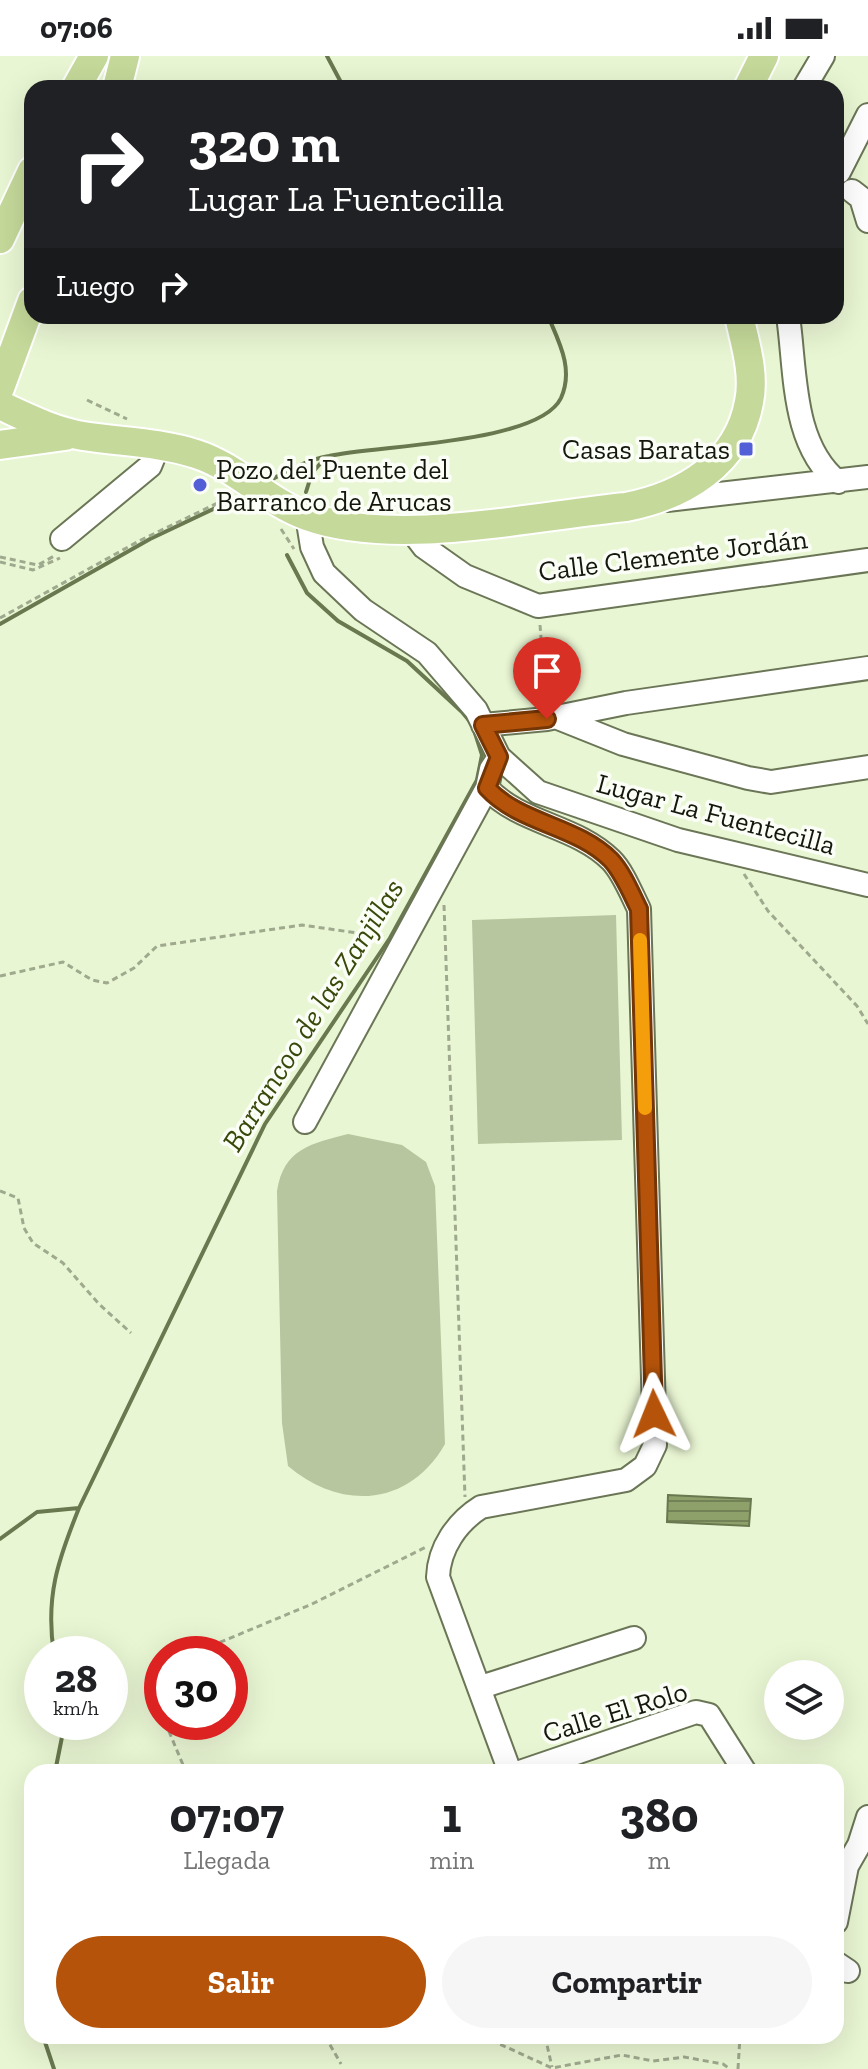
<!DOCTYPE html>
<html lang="es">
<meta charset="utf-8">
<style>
:root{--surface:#fff;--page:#f6f6f6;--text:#202124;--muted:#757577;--accent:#b45309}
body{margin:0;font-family:"Zilla Slab",serif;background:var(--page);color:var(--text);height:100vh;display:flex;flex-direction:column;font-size:30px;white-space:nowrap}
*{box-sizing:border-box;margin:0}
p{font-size:26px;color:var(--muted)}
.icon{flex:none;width:44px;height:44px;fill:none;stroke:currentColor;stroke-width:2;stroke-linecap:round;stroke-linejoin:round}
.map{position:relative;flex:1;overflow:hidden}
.drawer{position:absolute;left:24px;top:1708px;width:820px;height:280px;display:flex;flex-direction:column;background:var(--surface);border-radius:24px;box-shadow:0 8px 32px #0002}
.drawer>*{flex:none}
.hud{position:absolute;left:24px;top:24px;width:820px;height:244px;border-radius:24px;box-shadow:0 8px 32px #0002;background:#202124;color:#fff;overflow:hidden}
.buttons{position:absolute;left:764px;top:1604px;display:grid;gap:16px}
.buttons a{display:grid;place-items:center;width:80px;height:80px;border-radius:50%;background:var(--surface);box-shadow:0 8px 32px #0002;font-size:40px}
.speed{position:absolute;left:24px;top:1580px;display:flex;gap:16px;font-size:40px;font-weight:700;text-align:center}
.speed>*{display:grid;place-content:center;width:104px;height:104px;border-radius:50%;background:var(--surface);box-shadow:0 8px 32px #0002;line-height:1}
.speed small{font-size:20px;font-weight:400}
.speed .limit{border:12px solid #d22;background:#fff;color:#111}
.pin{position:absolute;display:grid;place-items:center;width:68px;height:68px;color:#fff;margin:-82px -34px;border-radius:50% 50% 50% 0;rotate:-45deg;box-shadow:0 0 8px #0007}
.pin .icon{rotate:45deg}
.me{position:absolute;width:88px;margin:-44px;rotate:358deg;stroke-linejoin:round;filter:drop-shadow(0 0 6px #0008)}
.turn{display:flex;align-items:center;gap:28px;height:168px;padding:0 32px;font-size:36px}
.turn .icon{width:104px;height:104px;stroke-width:2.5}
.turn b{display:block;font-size:56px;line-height:68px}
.then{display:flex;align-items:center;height:76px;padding:0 32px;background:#0003;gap:16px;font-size:30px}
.eta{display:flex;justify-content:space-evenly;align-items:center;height:136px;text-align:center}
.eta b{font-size:48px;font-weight:800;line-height:56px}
.primary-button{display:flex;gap:16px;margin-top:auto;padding:16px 32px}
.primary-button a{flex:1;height:92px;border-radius:48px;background:var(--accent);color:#fff;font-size:32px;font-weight:800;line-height:92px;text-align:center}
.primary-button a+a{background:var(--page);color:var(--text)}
.status{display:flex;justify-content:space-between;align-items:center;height:56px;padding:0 40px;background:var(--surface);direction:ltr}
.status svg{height:22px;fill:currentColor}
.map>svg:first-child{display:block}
</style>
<div class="status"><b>07:06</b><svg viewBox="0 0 49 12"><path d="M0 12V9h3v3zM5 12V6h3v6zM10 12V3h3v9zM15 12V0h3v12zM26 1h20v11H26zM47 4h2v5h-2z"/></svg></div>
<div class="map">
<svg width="868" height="2013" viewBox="0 0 868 2013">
<defs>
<pattern id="water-rules" width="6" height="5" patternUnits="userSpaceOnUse" patternTransform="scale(2)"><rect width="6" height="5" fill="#8ea16b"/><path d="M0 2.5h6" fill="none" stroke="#738256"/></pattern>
</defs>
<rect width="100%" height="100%" fill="#e9f6d3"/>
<path fill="#b7c69e" d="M616,859l6,225 -144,4 -6,-224z
M348,1078l54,11 24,17 9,24 10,258c-36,63 -104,67 -157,22l-6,-43 -5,-232c7,-43 34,-47 71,-57z"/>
<path fill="url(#water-rules)" stroke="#69784e" stroke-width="2" d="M668,1439l83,4 -2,27 -82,-4z"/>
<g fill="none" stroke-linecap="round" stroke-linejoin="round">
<path stroke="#69784e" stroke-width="4" d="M327,0l17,32
M267,426c20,-11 39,-22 62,-26 48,-11 210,-12 232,-58 13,-29 -2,-56 -13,-82
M306,436l6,-19 14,-16
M0,568l150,-85 95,-45
M0,1483l37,-27 42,-4
M54,1598c-9,-57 4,-94 25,-146l186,-384 125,-186 87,-158 5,-25 -10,-31 -10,-12 -55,-51 -69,-40 -31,-28 -20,-38
M55,1716l10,-50
M32,1903l-3,32 3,10
M43,1980l11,33"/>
<g stroke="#6b7657" stroke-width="26">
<path id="minor" d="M804,32l19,-32
M839,116l29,-57
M852,135l9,7 7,23
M788,260c8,54 3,128 50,166
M667,444l201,-23
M307,460l5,31 12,26 39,37 64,43 49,57 23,47 39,35 140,48 190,45
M411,474l13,17 41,29 73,30 330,-46
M62,483l88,-73 9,-22
M558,662l65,26 125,34 23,4 97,-15
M483,669l64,-6 79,-16 242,-35
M499,701l-8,12 -4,19c33,36 89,37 124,72 12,12 20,33 28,49l16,536 -10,21 -19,14 -145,27c-24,15 -42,41 -43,70l72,195
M305,1066l182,-334
M481,1631l153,-49
M520,1716l176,-60 13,3 36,57
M836,1866l11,-56 12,-21 9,-28
M836,1907l12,8"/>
</g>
<g stroke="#fff" stroke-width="32">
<path id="major" d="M76,32l18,-32
M117,32l8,-32
M748,32l16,-32
M0,183l32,-68
M0,332l32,-87
M4,351c26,12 50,24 79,29 38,6 76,6 113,18 41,13 71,48 111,62 89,32 226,0 319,-9 57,-11 112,-43 123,-105 6,-28 -4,-59 -10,-86
M0,389l65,-9"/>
</g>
<path stroke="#9fa98e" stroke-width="3" stroke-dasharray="6 4" stroke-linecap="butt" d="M87,344l40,19
M281,473l13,20
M0,501l38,8 18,-10
M0,506l33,8 27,-12
M0,562l139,-77 89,-43 -3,-5
M540,569l6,77
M744,818l24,37 89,95 11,18
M444,849l21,592
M0,920l63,-14 29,18 15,3 27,-15 23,-22 145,-21 83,12
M0,1135l18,7 6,30 9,15 30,20 36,41 32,29
M192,1598l120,-50 114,-57
M162,1636l-4,12 4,11
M165,1666l21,50
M325,1980l16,28
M482,1980l70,32 70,-13 31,6 31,-4 39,7 7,5
M545,1980l7,31
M738,2013l2,-33"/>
<use href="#minor" stroke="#fff" stroke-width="22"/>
<use href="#major" stroke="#c5d99a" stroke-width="28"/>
</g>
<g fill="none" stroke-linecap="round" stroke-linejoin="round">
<g stroke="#753606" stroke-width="20">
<path id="route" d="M547,663l-64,6 16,32 -12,31c33,36 89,37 124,72 12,13 20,33 28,49l15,505"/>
</g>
<use href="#route" stroke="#b45309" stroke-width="14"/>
<path stroke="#f59e0b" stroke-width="14" d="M640,884l5,168"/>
</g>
<g fill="#535fd6" stroke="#fbfef7" stroke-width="3">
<rect x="738" y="385" width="16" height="16" rx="4"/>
<circle cx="200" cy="429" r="8"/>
</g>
<g text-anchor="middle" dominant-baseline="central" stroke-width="7" stroke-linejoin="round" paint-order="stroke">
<g font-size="28" fill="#14180c" stroke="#fbfef7" text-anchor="end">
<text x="730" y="393">Casas Baratas</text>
<text x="216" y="413" text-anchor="start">Pozo del Puente del<tspan x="216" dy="32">Barranco de Arucas</tspan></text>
</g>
<g font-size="28" fill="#14180c" stroke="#fbfef7">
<text transform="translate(673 499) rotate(-7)">Calle Clemente Jordán</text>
<text transform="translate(716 758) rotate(15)">Lugar La Fuentecilla</text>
<text transform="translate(615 1656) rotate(-17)">Calle El Rolo</text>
</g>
<g font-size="30" font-style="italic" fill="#38490a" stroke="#fbfef7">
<text transform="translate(313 959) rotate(-58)">Barrancoo de las Zanjillas</text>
</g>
</g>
</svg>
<div class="buttons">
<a><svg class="icon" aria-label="layers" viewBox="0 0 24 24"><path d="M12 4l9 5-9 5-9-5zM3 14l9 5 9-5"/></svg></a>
</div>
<div class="speed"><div>28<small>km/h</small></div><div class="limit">30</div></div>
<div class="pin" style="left:547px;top:663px;background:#d93025"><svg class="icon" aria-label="arrive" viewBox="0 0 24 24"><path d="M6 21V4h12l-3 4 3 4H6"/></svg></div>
<svg class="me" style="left:654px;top:1358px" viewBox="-20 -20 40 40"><path d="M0-17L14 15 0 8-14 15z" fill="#b45309" stroke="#fff" stroke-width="4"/></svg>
<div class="hud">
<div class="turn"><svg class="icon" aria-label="right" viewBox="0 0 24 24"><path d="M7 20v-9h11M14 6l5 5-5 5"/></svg><div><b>320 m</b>Lugar La Fuentecilla</div></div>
<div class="then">Luego<svg class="icon" aria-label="right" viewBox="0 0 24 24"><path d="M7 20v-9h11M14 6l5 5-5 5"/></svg></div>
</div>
<section class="drawer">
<div class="eta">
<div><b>07:07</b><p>Llegada</p></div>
<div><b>1</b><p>min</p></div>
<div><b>380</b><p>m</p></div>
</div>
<div class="primary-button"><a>Salir</a><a>Compartir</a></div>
</section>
</div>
